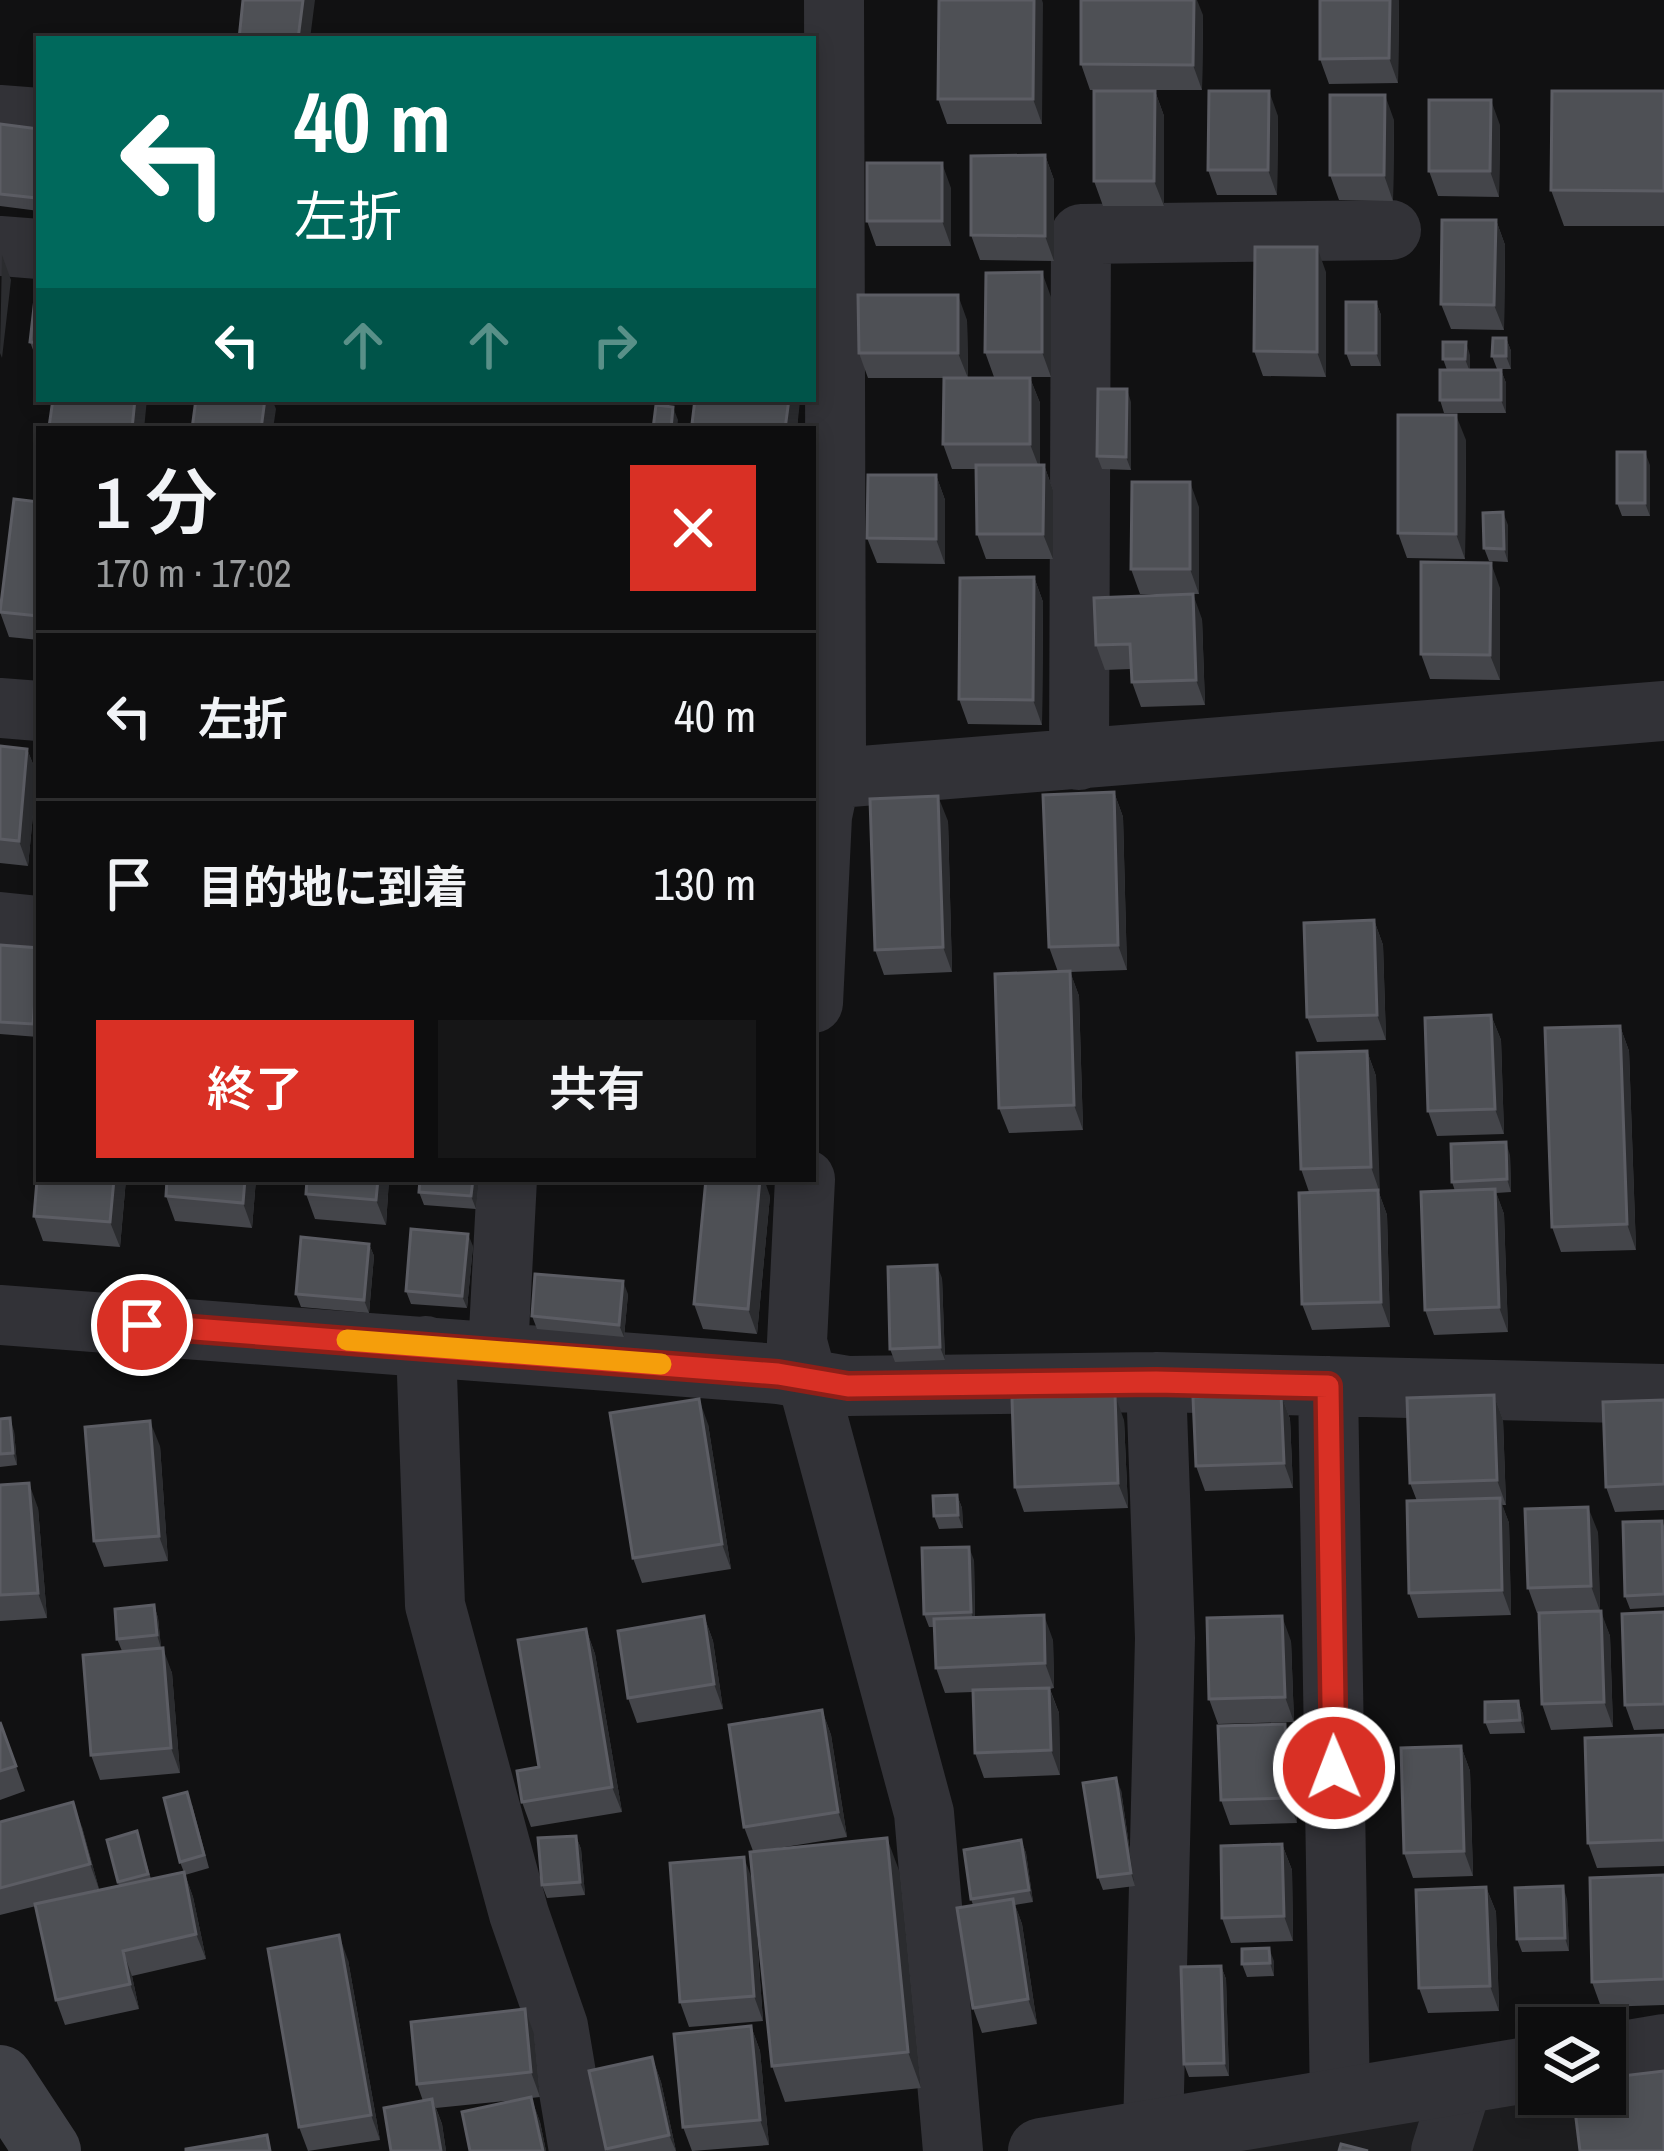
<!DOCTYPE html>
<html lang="ja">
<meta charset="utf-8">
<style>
:root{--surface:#0d0d0e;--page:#161617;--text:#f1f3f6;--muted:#9a9c9e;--line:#2d2d2e;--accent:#d93025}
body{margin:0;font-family:"Archivo Narrow","Noto Sans JP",sans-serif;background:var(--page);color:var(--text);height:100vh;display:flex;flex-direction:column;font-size:45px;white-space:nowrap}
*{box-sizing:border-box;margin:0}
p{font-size:39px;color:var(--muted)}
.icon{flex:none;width:66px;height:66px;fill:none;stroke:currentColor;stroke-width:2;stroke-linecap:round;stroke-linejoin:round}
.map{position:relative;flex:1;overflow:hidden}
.side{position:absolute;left:36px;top:426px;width:780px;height:756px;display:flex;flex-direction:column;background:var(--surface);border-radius:0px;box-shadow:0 6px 18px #0003,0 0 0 3px var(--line)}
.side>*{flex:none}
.guide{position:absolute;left:36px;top:36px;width:780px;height:366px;border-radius:0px;box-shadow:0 6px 18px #0003,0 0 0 3px var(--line);background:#00695c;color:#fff;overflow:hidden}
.fabs{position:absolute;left:1518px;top:2007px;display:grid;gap:24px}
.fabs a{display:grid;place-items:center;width:108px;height:108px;border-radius:0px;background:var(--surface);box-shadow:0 6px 18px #0003,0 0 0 3px var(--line);font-size:60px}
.pin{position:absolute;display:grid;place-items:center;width:102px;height:102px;color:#fff;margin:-51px;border:6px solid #fff;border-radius:50%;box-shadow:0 3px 12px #0007}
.me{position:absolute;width:132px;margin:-66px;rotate:359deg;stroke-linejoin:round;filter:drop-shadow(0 0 9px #0008)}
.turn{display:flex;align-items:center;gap:42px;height:252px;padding:0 60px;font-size:54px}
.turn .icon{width:156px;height:156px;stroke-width:2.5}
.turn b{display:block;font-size:84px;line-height:102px}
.lanes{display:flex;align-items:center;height:114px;padding:0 60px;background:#0003;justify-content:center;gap:60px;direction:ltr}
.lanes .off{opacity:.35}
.round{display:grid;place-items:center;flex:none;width:126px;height:126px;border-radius:0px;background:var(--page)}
.headline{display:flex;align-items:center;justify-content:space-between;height:204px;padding:0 60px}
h1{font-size:72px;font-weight:600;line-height:90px}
.primary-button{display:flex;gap:24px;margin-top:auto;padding:24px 60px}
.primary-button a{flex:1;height:138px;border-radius:0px;background:var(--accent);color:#fff;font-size:48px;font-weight:600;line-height:138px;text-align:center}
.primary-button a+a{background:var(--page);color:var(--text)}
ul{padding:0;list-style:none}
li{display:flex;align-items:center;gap:36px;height:168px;padding:0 60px;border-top:3px solid var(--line)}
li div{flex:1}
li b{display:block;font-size:45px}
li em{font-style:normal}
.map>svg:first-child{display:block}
</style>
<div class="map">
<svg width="1664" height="2151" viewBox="0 0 1664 2151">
<rect width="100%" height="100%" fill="#111112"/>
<path fill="#1d1d1f" d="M1548,2094h57l59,57h-470z"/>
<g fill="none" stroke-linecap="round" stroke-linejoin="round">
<path stroke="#323237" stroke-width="60" d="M0,115l39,3
M0,246l39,3
M0,708l39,3
M1079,760l2,-526 310,-4
M813,780l851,-69
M0,922l39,4
M813,1003l9,-187 14,-66 -2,-750
M805,1179l-8,163 127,471 29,338
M0,1315l778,59 70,12 308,-4 508,12
M426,1346l9,259 84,309 39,112 21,125
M498,1351l9,-172
M1328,1386l12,716
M1153,2132l12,-494 -9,-256
M1441,2151l22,-70"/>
<path stroke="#323237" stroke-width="66" d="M1605,2057l59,-10
M1041,2151l498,-83"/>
<path stroke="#404147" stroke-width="66" d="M0,2078l48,73"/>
</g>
<path fill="#44454a" d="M939,0h103v124h-95l-9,-25z
M1399,0l-1,83 -69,1 -9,-25z
M1203,15l-1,75h-112l-9,-26z
M1155,91l9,25v90h-61l-9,-25z
M1664,91v135h-100l-13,-36z
M1278,116l-1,79h-60l-9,-25z
M1394,120l-1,81 -54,-1 -9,-25z
M0,124l39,5v82l-39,-5z
M1500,125l-1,72 -61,-1 -9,-25z
M1045,155l9,25v81l-74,-1 -9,-25z
M951,188v58h-75l-9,-25z
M1496,220l9,25 -1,85 -53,-1 -10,-25z
M1326,272v105l-63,-1 -9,-25z
M39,281v75l-4,-1 -5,-13z
M1051,297v80h-57l-9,-25z
M1376,302l5,13v51h-30l-5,-13z
M967,320l1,58h62l10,25v62h4l9,25v69h-67l-9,-25 -1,-65h-24l-9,-25 19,-66h-94l-9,-25z
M1506,338l5,13v18h-14l-5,-13z
M1470,355v15h31l5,13v30h-62l-4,-13 7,-30 -4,-11z
M695,399h104l-2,30h-104l-1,-5z
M1131,402v68l-29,-1 -5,-13z
M1466,440l-1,119 -58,-1 -9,-25z
M1650,465v51h-28l-5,-13z
M936,475l9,25v64l-68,-1 -10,-25z
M39,502v138l-30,-3 -9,-25z
M1199,507v87h-59l-9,-25z
M1508,525v37l-19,-1 -5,-13z
M1034,577l9,25 -1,123 -74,-1 -9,-25z
M1500,588v92l-70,-1 -9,-25z
M1202,619l3,86 -64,2 -9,-25 -1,-13 -26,1 -9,-25z
M0,746l27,3 10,25 -9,92 -28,-3z
M1114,792l9,25 4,153 -57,2 9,24 4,134 -74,3 -10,-25 59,-136 -9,-25z
M948,821l4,151 -68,3 -9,-25z
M1374,920l9,25 3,95 -69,2 -10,-25z
M0,945l39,3 -1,89 -38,-3z
M1491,1015l10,25 3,94 -67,2 -9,-25z
M1620,1026l9,25 7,199 -75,2 -9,-25z
M1367,1051l9,25 3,117 8,22 3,112 -78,3 -10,-26 7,-112 -8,-23z
M1510,1155l1,37 -15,1 8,21 4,118 -74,3 -9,-25 30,-119 -3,-9z
M39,1179h87l-6,68 -77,-6 -9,-25z
M167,1179h89l-4,49 -77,-7 -9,-25z
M389,1179l-3,46 -71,-6 -9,-25z
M420,1179h59l-3,30 -52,-4 -5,-13z
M770,1196l-13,138 -54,-5 -9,-25z
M369,1244l5,12 -5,57 -68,-6 -5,-13z
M473,1246l-6,62 -56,-4 -5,-13z
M942,1278l3,82 -50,2 -5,-13z
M628,1294l-4,43 -87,-8 -5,-13z
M1281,1394l9,25 3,69 -88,3 -9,-25z
M1494,1395l9,25 3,85h-4l7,18 2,92 -93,3 -9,-25 8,-92 -7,-18z
M1664,1400v110l-49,2 -9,-25z
M0,1419l14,12 3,34 -17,2z
M1124,1420l4,88 -104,4 -9,-25z
M708,1424l23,145 -89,14 -9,-25z
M160,1446l8,115 -64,6 -10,-26z
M0,1485l38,23 9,110 -47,3z
M957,1495l5,13 1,20 -24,1 -5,-13z
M1662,1521l2,5v81l-34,2 -5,-13z
M1598,1532l2,79 10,25 3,91 -62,3 -9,-26 -3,-91h-2l-9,-25z
M974,1560l1,57 78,23 1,48 -4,1 9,24 1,62 -76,3 -9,-25 -2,-61 -28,1 -9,-25 -1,-41h-6l-5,-13z
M154,1605l4,13 3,30 11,25 8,100 -80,7 -9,-25 31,-104 -5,-12z
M1664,1612v117l-30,1 -9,-25z
M704,1616l9,25 10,68 -86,14 -9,-25z
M586,1629l9,25 27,158 -91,15 -9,-25 17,-35z
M1291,1641l3,81 -76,2 -9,-25z
M1518,1701l5,13 2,19 -35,1 -5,-12z
M822,1710l9,25 16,102 -81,13 134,23 21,215 -136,14 -13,-36 -19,-183 10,138 -74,6 -9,-25 73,-120v-31l-9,-24z
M0,1722l25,69 -25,9z
M1664,1735v131l-67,2 -9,-25z
M1461,1746l9,25 3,105 -60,2 -9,-25z
M1294,1749l3,74 -67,2 -9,-25z
M1121,1790l14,96 -32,4 -5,-13z
M192,1805l17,63 -24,7 -5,-13z
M0,1822l82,5 17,62 -30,8 50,-11 -12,-46 30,-9 14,48 33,-7 9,25 13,62 -74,17 7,33 -74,16 -9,-25 -20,-94 -36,9z
M576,1836l5,13 4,46 -38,3 -5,-13z
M1021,1840l5,13 7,49 -18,3 7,19 15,100 -55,9 -9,-25v-103l-2,-6z
M1282,1844l10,26 1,71 -62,2 -9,-25z
M1664,1875v130l-63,2 -9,-25z
M1486,1887l10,25 3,99 -71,2 -9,-25z
M1567,1899l2,52 -47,1 -5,-13z
M348,1960l32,180 -72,11 -9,-24z
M1274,1961v15l-27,1 -5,-13z
M1221,1966l5,13 3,97 -40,1 -5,-13z
M751,2026l9,25 9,94 -77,6 -9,-24z
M534,2034l6,63 -9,1 9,24 6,29h-76l54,-52 -88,9 6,16 4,27h-55l32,-50 -6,-17z
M652,2057l9,25 15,69h-69l-18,-80z"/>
<path fill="#2b2c2f" d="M303,0h12l-5,39h-12z
M1034,0h8l1,3 -1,121 -9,-25z
M1194,0h3l6,15 -1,75 -9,-25z
M1390,0h9l-1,83 -9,-25z
M1155,91l9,25v90l-10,-25z
M1269,91l9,25 -1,79 -9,-25z
M1385,95l9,25 -1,81 -9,-26z
M1491,100l9,25 -1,72 -9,-26z
M1045,155l9,25v81l-9,-25z
M942,163l9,25v58l-9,-25z
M1496,220l9,25 -1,85 -10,-25z
M1317,247l9,25v105l-9,-25z
M2,255l9,25 -9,78 -2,-5z
M1042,272l9,25v80l-9,-25z
M958,295l9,25 1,58 -10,-25z
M1376,302l5,13v51l-5,-13z
M1506,338l5,13v18l-5,-13z
M1466,342l4,13v17l-5,-13z
M1501,370l5,13v30l-5,-13z
M1030,378l10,25v67l-10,-26z
M1127,389l4,13v68l-5,-13z
M135,399h12l-3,30h-12z
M265,399h7l4,10 -3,20h-12z
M789,399h10l1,2 -3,28h-12z
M673,407l5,13 -1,9h-6z
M1456,415l10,25 -1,119 -9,-25z
M1645,452l5,13v51l-5,-13z
M1044,465l9,25v69l-10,-25z
M936,475l9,25v64l-9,-25z
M1190,482l9,25v87l-9,-25z
M1503,512l5,13v37l-4,-13z
M1491,563l9,25v92l-10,-25z
M1034,577l9,25 -1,123 -9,-25z
M1193,594l9,25 3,86 -9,-25z
M27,749l10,25 -9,92 -9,-25z
M1114,792l9,25 4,153 -9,-25z
M938,796l10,25 4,151 -9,-25z
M1374,920l9,25 3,95 -9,-25z
M39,952v68l-1,17 -5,-13z
M1070,971l9,25 4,134 -9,-25z
M1491,1015l10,25 3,94 -9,-25z
M1620,1026l9,25 7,199 -9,-26z
M1367,1051l9,25 4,117 -9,-26z
M1506,1142l4,13 1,37 -4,-13z
M114,1179h12l-6,68 -10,-25z
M245,1179h11l-4,49 -9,-25z
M378,1179h11l-3,46 -10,-25z
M473,1179h6l-3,30 -5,-13z
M760,1179h4l6,17 -13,138 -9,-25z
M1495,1189l9,25 4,118 -9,-25z
M1378,1190l9,25 3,112 -9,-25z
M468,1234l5,12 -6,62 -5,-12z
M369,1244l5,12 -5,57 -5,-13z
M937,1265l5,13 3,82 -5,-13z
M623,1281l5,13 -4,43 -5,-12z
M1281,1394l9,25 3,69 -9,-25z
M1115,1395l9,25 4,88 -10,-25z
M1494,1395l9,25 3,85 -9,-25z
M699,1399l9,25 23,145 -9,-25z
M10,1418l4,13 3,34 -4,-12z
M150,1421l10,25 8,115 -9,-25z
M29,1483l9,25 9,110 -9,-25z
M957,1495l5,13 1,20 -5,-13z
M1500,1498l9,25 2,92 -9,-25z
M1588,1507l10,25 2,79 -9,-25z
M969,1547l5,13 1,65 -4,-13z
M154,1605l4,13 3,30 -4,-13z
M1601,1611l9,25 3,91 -9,-25z
M1044,1615l9,25 1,48 -9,-25z
M704,1616l9,25 10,68 -9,-25z
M1282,1616l9,25 3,81 -9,-25z
M586,1629l9,25 27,158 -10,-25z
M163,1648l9,25 8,100 -9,-25z
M1049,1688l10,25 1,62 -9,-25z
M1518,1701l5,13 2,19 -5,-13z
M822,1710l9,25 16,102 -9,-25z
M1285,1724l9,25 3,74 -9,-25z
M1461,1746l9,25 3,105 -9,-25z
M1116,1778l5,12 14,96 -4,-13z
M73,1802l9,25 17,62 -9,-25z
M576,1836l5,13 4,46 -5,-13z
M887,1838l13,35 21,215 -13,-36z
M1021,1840l5,13 7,49 -4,-12z
M1282,1844l10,26 1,71 -9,-25z
M744,1857l9,25 10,139 -9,-25z
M184,1872l9,25 13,62 -10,-25z
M1563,1886l4,13 2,52 -4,-13z
M1486,1887l10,25 3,99 -9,-25z
M1013,1899l9,25 15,100 -9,-25z
M339,1935l9,25 32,180 -9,-25z
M1269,1948l5,13v15l-4,-13z
M123,1951l9,25 7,33 -9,-25z
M1221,1966l5,13 3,97 -5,-13z
M525,2009l9,25 6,63 -9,-25z
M751,2026l9,25 9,94 -9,-25z
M652,2057l9,25 15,69 -7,-16z
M531,2097l9,25 6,29h-3z
M432,2099l10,25 4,27h-5z"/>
<path fill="#4e5055" stroke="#5c5d64" stroke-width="3" d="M243,0h60l-5,39h-59z
M939,0h95l-1,99h-95z
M1081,0h113l-1,65 -112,-1z
M1320,0h70l-1,58 -69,1z
M1094,91h61l-1,90h-60z
M1209,91h60l-1,79h-60z
M1552,91h112v100l-113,-1z
M1330,95h55l-1,80h-54z
M1429,100h62l-1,71h-61z
M0,124l39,5v49l-2,20 -37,-4z
M1045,155v81l-74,-1v-79z
M867,163h75v58h-75z
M1442,220h54l-2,85 -53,-1z
M1255,247h62v105l-63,-1z
M1042,272v80h-57l1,-79z
M37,281h2v62l-9,-1z
M858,295h100v58h-99z
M1346,302h30v51h-30z
M1493,338h13v18h-14z
M1443,342h23l-1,17h-22z
M1440,370h61v30h-61z
M944,378h86v66h-87z
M1098,389h29l-1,68 -29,-1z
M53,399h82l-3,30 -83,-2z
M196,399h69l-4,30h-69z
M695,399h94l-4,30h-55l-38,-5z
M656,405l17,2 -2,22h-18z
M1398,415h58v119l-58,-1z
M1617,452h28v51h-28z
M976,465h68l-1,69h-66z
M868,475h68v64l-69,-1z
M1132,482h58v87h-59z
M14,499l25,3v114l-39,-4z
M1503,512l1,37 -20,-1 -1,-35z
M1421,562l70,1 -1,92 -69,-1z
M1034,577l-1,123 -74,-1 1,-121z
M1193,594l3,86 -64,2 -2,-38 -34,1 -2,-47z
M0,746l27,3 -8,92 -19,-2z
M1114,792l4,153 -69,2 -6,-152z
M938,796l5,151 -68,3 -5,-151z
M1374,920l3,95 -70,2 -3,-94z
M0,945l39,3 -6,76 -33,-2z
M1070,971l4,134 -75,3 -4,-134z
M1491,1015l4,94 -67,2 -3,-93z
M1620,1026l7,198 -75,3 -7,-199z
M1367,1051l4,116 -70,2 -4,-116z
M1506,1142l1,37 -55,3 -1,-38z
M39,1156v23h75l-4,43 -76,-6z
M167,1179h78l-2,24 -77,-7z
M307,1179h71l-2,21 -70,-6z
M420,1179h53l-2,17 -52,-4z
M706,1179h54l-12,130 -54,-5z
M1495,1189l4,118 -74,3 -4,-118z
M1378,1190l3,112 -79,2 -3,-111z
M411,1229l57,5 -6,62 -56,-5z
M301,1237l68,7 -5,56 -68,-6z
M937,1265l3,82 -50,2 -2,-82z
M535,1274l88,7 -4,44 -87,-9z
M1281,1394l3,69 -88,3 -3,-69z
M1115,1395l3,88 -103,4 -3,-89z
M1494,1395l3,85 -87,3 -3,-85z
M699,1399l23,145 -89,14 -23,-145z
M1664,1400v84l-58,3 -3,-85z
M10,1418l3,35 -13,1v-35z
M150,1421l9,115 -65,5 -9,-114z
M29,1483l9,110 -38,2v-110z
M957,1495l1,20 -24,1 -1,-20z
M1500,1498l2,92 -93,3 -2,-92z
M1588,1507l3,79 -63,2 -3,-79z
M1662,1521l2,73 -39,2 -2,-74z
M969,1547l2,65 -47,2 -2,-66z
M154,1605l3,30 -40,4 -2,-30z
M1601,1611l3,91 -62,2 -3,-91z
M1664,1612v92l-39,1 -3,-91z
M1044,1615l1,48 -109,5 -2,-49z
M704,1616l10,68 -86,14 -10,-67z
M1282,1616l3,81 -76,2 -2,-81z
M586,1629l26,158 -90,15 -5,-31 22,-4 -21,-127z
M163,1648l8,100 -80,7 -8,-100z
M1049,1688l2,62 -76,3 -2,-63z
M1518,1701l2,19 -35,2v-20z
M822,1710l16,102 -94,15 -15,-102z
M0,1722l16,44 -16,5z
M1285,1724l3,74 -67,2 -3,-74z
M1664,1735v105l-76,3 -3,-105z
M1461,1746l3,105 -60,2 -3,-105z
M1116,1778l15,95 -33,4 -15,-94z
M187,1792l17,63 -24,7 -16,-64z
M73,1802l17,62 -90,24v-66z
M137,1831l11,43 -30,8 -11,-42z
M576,1836l4,46 -38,3 -4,-47z
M887,1838l21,214 -136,14 -22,-214z
M1021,1840l8,50 -58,9 -7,-49z
M1282,1844l2,72 -62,2 -1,-72z
M744,1857l10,139 -74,6 -10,-139z
M184,1872l12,62 -73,17 7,33 -74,16 -21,-96z
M1664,1875v104l-72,3 -2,-104z
M1563,1886l2,52 -48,1 -2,-51z
M1486,1887l4,99 -71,2 -3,-98z
M1013,1899l15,100 -55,9 -16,-100z
M339,1935l32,180 -72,12 -31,-178z
M1269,1948l1,15 -28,1v-15z
M1221,1966l3,97 -40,1 -3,-97z
M525,2009l6,63 -114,12 -6,-62z
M751,2026l9,94 -77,7 -9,-93z
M652,2057l17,78 -63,14 -17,-78z
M1664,2071v80h-84l-7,-57h32v-16z
M531,2097l12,54h-73l-8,-39z
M432,2099l9,52h-50l-7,-43z
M267,2135l3,16h-84v-2z
M1341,2144l27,7h-29z"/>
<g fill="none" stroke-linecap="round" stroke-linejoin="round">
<g stroke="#8d1f18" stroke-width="30">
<path id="route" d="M142,1325l636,49 70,12 308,-4 172,4 6,382"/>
</g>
<use href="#route" stroke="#d93025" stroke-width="21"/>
<path stroke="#f59e0b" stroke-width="21" d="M347,1340l314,24"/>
</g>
</svg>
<div class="fabs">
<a><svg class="icon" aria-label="layers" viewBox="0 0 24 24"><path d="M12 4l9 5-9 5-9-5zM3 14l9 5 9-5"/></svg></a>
</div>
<div class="pin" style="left:142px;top:1325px;background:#d93025"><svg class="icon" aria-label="arrive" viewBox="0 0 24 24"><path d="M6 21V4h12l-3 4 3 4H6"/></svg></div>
<svg class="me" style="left:1334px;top:1768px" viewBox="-20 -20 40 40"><circle r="17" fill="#d93025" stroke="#fff" stroke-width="3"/><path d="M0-11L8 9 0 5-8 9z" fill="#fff"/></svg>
<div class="guide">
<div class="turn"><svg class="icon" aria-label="left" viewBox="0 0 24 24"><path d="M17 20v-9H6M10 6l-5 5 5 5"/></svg><div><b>40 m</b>左折</div></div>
<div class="lanes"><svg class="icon" aria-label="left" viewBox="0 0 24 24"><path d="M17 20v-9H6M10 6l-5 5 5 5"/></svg><svg class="icon off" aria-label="ahead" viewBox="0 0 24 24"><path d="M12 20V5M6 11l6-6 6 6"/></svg><svg class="icon off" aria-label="ahead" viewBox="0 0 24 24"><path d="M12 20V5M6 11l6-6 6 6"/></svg><svg class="icon off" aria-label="right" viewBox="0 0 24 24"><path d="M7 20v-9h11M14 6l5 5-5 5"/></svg></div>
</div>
<section class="side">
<div class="headline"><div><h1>1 分</h1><p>170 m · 17:02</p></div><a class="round" style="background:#d93025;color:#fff"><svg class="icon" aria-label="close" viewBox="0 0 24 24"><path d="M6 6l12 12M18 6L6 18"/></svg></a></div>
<ul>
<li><svg class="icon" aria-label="left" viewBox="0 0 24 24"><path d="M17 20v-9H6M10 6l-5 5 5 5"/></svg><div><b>左折</b></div><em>40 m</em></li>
<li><svg class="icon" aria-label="arrive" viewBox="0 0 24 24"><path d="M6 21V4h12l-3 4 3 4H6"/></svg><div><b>目的地に到着</b></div><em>130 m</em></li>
</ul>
<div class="primary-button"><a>終了</a><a>共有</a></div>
</section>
</div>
